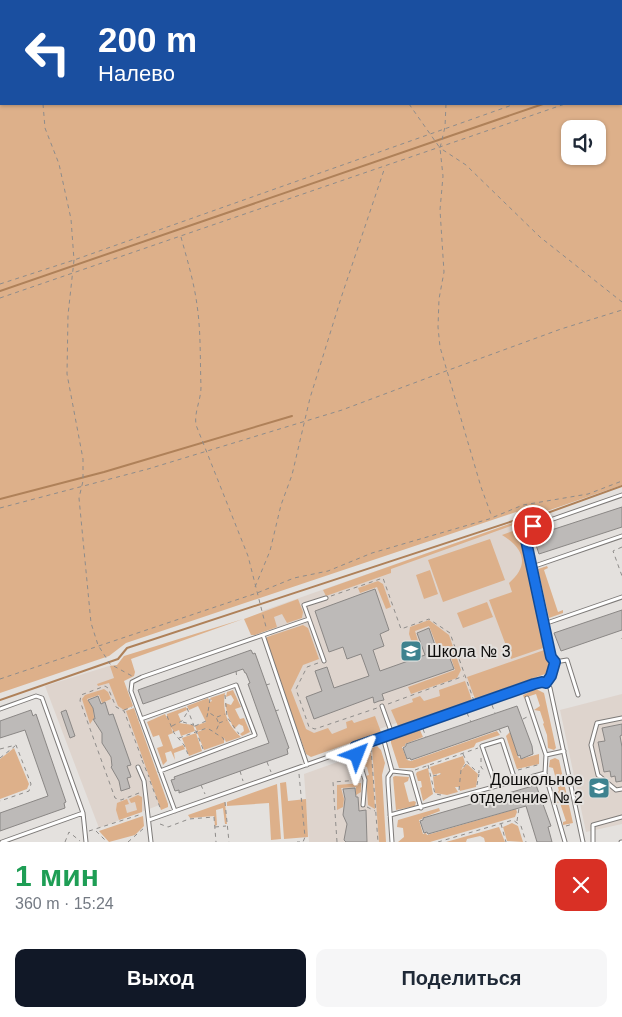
<!DOCTYPE html>
<html lang="ru">
<meta charset="utf-8">
<style>
:root{--surface:#fff;--page:#f6f6f7;--text:#1f2937;--muted:#747a83;--accent:#111827}
body{margin:0;font-family:Arial,sans-serif;background:var(--page);color:var(--text);height:100vh;display:flex;flex-direction:column;font-size:19px;white-space:nowrap}
*{box-sizing:border-box;margin:0}
p{font-size:16px;color:var(--muted)}
.icon{flex:none;width:28px;height:28px;fill:none;stroke:currentColor;stroke-width:2;stroke-linecap:round;stroke-linejoin:round}
.map{position:relative;height:842px;overflow:hidden}
.side{display:flex;flex-direction:column;background:var(--surface);flex:1}
.side>*{flex:none}
.top-card{position:absolute;left:0px;top:0px;width:622px;height:105px;box-shadow:0 1px 4px #0004;background:#1a4fa0;color:#fff;overflow:hidden}
.controls{position:absolute;left:561px;top:120px;display:grid;gap:10px}
.controls a{display:grid;place-items:center;width:45px;height:45px;border-radius:10px;background:var(--surface);box-shadow:0 1px 4px #0004;font-size:25px}
.pin{position:absolute;display:grid;place-items:center;width:42px;height:42px;color:#fff;margin:-21px;border:2px solid #fff;border-radius:50%;box-shadow:0 1px 5px #0007}
.me{position:absolute;width:55px;margin:-28px;rotate:45deg;stroke-linejoin:round;filter:drop-shadow(0 0 4px #0008)}
.turn{display:flex;align-items:center;gap:18px;height:105px;padding:0 15px;font-size:22px}
.turn .icon{width:65px;height:65px;stroke-width:2.5}
.turn b{display:block;font-size:35px;line-height:42px}
.round{display:grid;place-items:center;flex:none;width:52px;height:52px;border-radius:10px;background:var(--page)}
.summary{display:flex;align-items:center;justify-content:space-between;height:85px;padding:0 15px}
h1{font-size:30px;font-weight:700;line-height:38px;color:#1e9e55}
.action{display:flex;gap:10px;margin-top:auto;padding:10px 15px}
.action a{flex:1;height:58px;border-radius:10px;background:var(--accent);color:#fff;font-size:20px;font-weight:700;line-height:58px;text-align:center}
.action a+a{background:var(--page);color:var(--text)}
.map>svg:first-child{display:block}
</style>
<div class="map">
<svg width="622" height="842" viewBox="0 0 622 842">
<rect width="100%" height="100%" fill="#e4e1de"/>
<path fill="#ded4cd" d="M518,521l33,147 -239,85 -50,-142z
M112,665l50,139 -63,24 -54,-142z
M622,694v130l-36,8 -26,-122z
M374,749l6,93h-71l-5,-68z"/>
<path fill="#ddb08a" fill-rule="evenodd" d="M0,0h622v485l-95,33 -11,-6 -390,131 -17,13 -109,37zM1,1h620v103h-620zM570,129h28v27h-28z
M518,521l28,126 -35,12 -22,-59 23,-8 -3,-9c21,-18 15,-35 -7,-48l16,-6 -2,-5 -125,45v4l-65,23 -3,-6z
M490,539l15,41 -62,22 -15,-42z
M547,566l1,2 -4,2 14,42 5,-2v3l-14,5 -11,-49z
M430,570l8,24 -14,5 -8,-24z
M378,581l5,3 8,23 -5,2 -9,-22 -17,6 -2,-5z
M298,599l5,13 -1,6 -15,5 -5,-9 -8,3 3,10 -22,8h-4l-7,-16z
M487,602l6,15 -30,11 -6,-15z
M243,619l-112,40 4,13 -1,4 -10,5 9,25 -9,4 -6,-4 -9,-23 -11,3 -1,-2 17,-6 -4,-12 7,-1 7,-9z
M429,620l20,15 12,35 -4,8 -46,16 -3,-7 47,-17 -8,-24 -9,3 -9,-23 -14,5 5,16 -6,2 -5,-15 1,-7z
M303,625l5,3 11,31 -16,6 -12,25 15,39 8,4 14,-5 4,6 15,-6 -1,-6 6,-2 2,3 21,-7 6,16 -70,25 -5,-3 -41,-114 2,-3z
M547,649l4,19 -3,5 -73,26 -8,-22z
M465,681l7,19 -74,26 -7,-16 22,-8 -1,-3 8,-3 4,5 16,-5 -1,-6z
M104,689l4,3 3,7 -9,4 -3,-8 -12,4 6,9 1,10 -4,6 -8,-25 3,-4z
M536,689l8,4 12,55 -2,2 -6,-2 -1,-13 -4,-11 1,-1 -4,-12 -6,-1 6,-4 -4,-12 -12,4 -1,-3z
M233,690l8,17 -6,2 5,10 4,-1 6,14 -8,4 -2,-2 4,-3 -1,-5 -4,-2 -5,5 -6,-13 -3,-13 6,2 3,-5 -3,-5 -5,2 1,-5z
M225,693c-3,17 2,32 16,44l-15,5 -2,-4v5l-20,7 -7,-18 11,-4 -11,3 -2,-5 11,-4 -8,-16 -9,4 -2,-4 21,-8 2,4 2,-1 -2,-3z
M186,707l1,3 -9,4 3,7 -2,2 14,2 2,6 -14,5 -2,-6 -5,2 -3,-5 2,6 -5,2 5,14 10,-4 2,4 -11,4 1,7 -4,-9 -6,2 2,8 -4,4 -6,-17 6,-2 -4,-11 -6,2 -6,-15 18,-8 2,4v-4z
M134,708l34,96v3l-7,3 -35,-99z
M420,730l3,7 -18,7v2l-3,1 5,13 4,1 86,-30 3,4 -24,8 -2,4 -60,21h-15l-8,-25v-3z
M511,731l7,26 3,2 18,-5v10l-22,5 -11,-33z
M196,733l6,18 -13,5 -7,-18z
M377,746l4,4 4,13 -3,12 4,67h-7l-7,-94z
M14,748l15,36 -2,5 -27,10v-40z
M369,749l2,2 4,58 -7,-4 -2,-29 3,-1 -2,-8 -4,-1 4,-4 -2,-5h-4l-2,-3z
M463,756l2,7 -4,7 6,-6 11,10 -2,13 -16,4 -1,-4h-4l3,5 -11,3 -12,-2 -2,-16 8,-3 -1,-1 -7,2 -3,-8z
M555,758l4,2 14,63 -10,2v-3l3,-1 -6,-18h-3l-1,-3 3,-1v-3l-4,1 -1,-3 5,-3 -6,-23 -4,-1 1,-7z
M428,768l5,26 -10,7 -3,-13 2,-1 -1,-6h-3l-2,-7 1,-2z
M395,776l14,1 -1,4 -4,2 5,19 5,-1 2,1 -1,4 -19,4 -3,-33z
M286,782l2,19 18,-2 2,38 -24,2 -4,-56z
M361,783v9l-5,3v-8l-15,1 3,11 -1,8 -6,3v-25z
M277,784l4,55 -10,1 -2,-37 -42,3v-4z
M138,795l4,2v15l-23,8 -3,-10 1,-7 10,-4 2,5 -4,1 2,8 10,-3 -2,-8 -4,1 -2,-4z
M225,802l2,22h-2l-2,-16 -7,2 1,15 -2,1 -1,-10 -24,2 -2,-3z
M439,808l1,3 -18,7v1l-3,1 4,14 3,-1 1,2 89,-26 1,3 -2,5 -85,25h-32l6,-5 -1,-9 -6,-1 1,-7z
M143,816l1,10 -9,9 -26,7 -10,-11z
M512,823l6,3 5,16 -16,-1 -4,-14z
M499,827l6,15h-20l-1,-4 -4,-2 -13,3 -1,3h-20z"/>
<g fill="none" stroke-linecap="round" stroke-linejoin="round">
<path stroke="#af8159" stroke-width="2" d="M69,1l4,-1
M0,25l1,-1
M621,77l1,-1
M0,291l543,-187
M0,499l104,-27 188,-56
M0,700l118,-41 9,-11 392,-129 6,2 97,-35"/>
</g>
<path fill="#bdbab8" stroke="#8a8785" d="M622,507v20l-83,27 -6,-18z
M375,589l14,41 -9,4 4,12 -11,4 7,21 45,-16 -8,-22 12,-5 8,23 9,-3 8,21 -72,25 2,6 -5,1 -5,2 -1,-6 -59,22 -8,-22 16,-6 -7,-20 12,-4 7,21 35,-12 -8,-22 -14,5 -4,-12 -14,5 -14,-41z
M622,610v20l-61,21 -7,-18z
M251,650l2,4 2,-1 34,95 -2,1 1,5 -109,39v-3l-4,1 -4,-11 4,-1 -1,-2 95,-34 -21,-59 2,-1 -4,-10h-1l-2,-4 -100,35 -5,-14z
M98,696l3,8 4,-2 4,13 4,-1 18,51 -4,1 4,11 -4,1 3,10 -9,3 -2,-10 -8,-14 1,-1 -1,-9 -9,-14v-10l-9,-14h2l-2,-11 -5,-8z
M517,706l15,40 1,8 -12,5 -1,-4 -2,1 -10,-30 -97,34 -1,-2 -3,1 -4,-11 3,-2v-2z
M31,710l2,6 3,-2 30,88 -2,1 1,5 -65,23v-18l48,-17 -23,-66 -25,8v-17z
M66,710l9,26 -5,2 -9,-26z
M622,724v11l-2,1 2,11v34l-6,1 -1,-6 -4,1 -1,-6 -6,1 -6,-30 7,-1 -3,-13z
M536,785l15,41 -3,1 4,15h-15l-11,-36 -98,28 -1,-2 -3,1 -4,-12 3,-1v-2z
M355,788l1,9h2l1,14 7,-1 1,32h-21l-2,-2 3,-16 -4,-9 2,-16 -2,-10z"/>
<g fill="none" stroke-linecap="round" stroke-linejoin="round">
<g stroke="#7d7a78" stroke-width="5">
<path id="service" d="M532,567l90,-31
M309,619l15,42
M544,624l78,-27
M263,635l46,-16 -5,-14 22,-7
M546,683l5,-7 4,-14
M578,695l-11,-35 -12,2 -4,-5 -26,-125 8,-6 89,-31
M527,698l19,57 -1,18 20,69
M382,706l10,28
M0,709l36,-13 6,2 41,115 3,29
M622,718l-25,5 -6,22 7,30 18,15 6,-1
M141,719l95,-34 19,50 -95,36
M383,737l9,34 -4,6v6l4,59
M355,747l10,33 -2,25
M546,755l18,-4
M138,767l6,14 7,61
M392,771l19,2 10,35
M496,786l-14,-40 20,-6 13,40
M175,811l-44,-120 1,-9 10,-5 121,-42 44,130
M390,815l155,-42
M149,820l393,-138 8,6 33,154
M2,842l81,-29
M593,842v-17l29,-8
M621,842h1"/>
</g>
<path stroke="#8e8c8a" stroke-width="1" stroke-dasharray="4 4" stroke-linecap="butt" d="M369,0l1,1
M44,1l3,-1
M56,1l1,-1
M85,1l4,-1
M439,1v-1
M619,1v-1
M0,16h1
M0,30l1,-1
M621,46l1,5
M621,68h1
M621,84l1,-1
M43,104l2,24 14,36 12,55 3,41 -6,55 -1,59 16,85v22l-4,17 12,125 7,22 12,19 22,12
M409,104l31,44 3,28 -3,34 4,62 -5,27 -1,28 2,20 41,140 11,30
M446,104l-1,23 -5,21 26,17 74,72 82,65
M181,237c6,22 13,45 16,68 4,27 3,55 4,82 0,13 -7,25 -5,38l52,131 18,71
M0,284l74,-24 441,-156
M0,298l565,-194
M0,508l148,-39 194,-59 104,-39 115,-42 61,-19
M622,547l-9,4 9,25
M255,587l15,-36 11,-46 11,-30 18,-77 32,-103 43,-128
M331,596l52,-18 18,51 28,-10 21,14 24,68
M622,638v1
M318,663l-11,4 -11,22 13,38 6,2 62,-21
M236,671l1,8
M0,679l257,-86 37,-15 34,-7 44,-18 117,-34 34,-14 65,-11 34,-13
M266,685l7,-2
M225,695l2,22 12,17
M210,699l-2,13 8,5 3,7 -4,9 8,5 2,4
M388,704l76,-28
M492,705l3,8
M187,708l16,41
M124,710l8,-3
M275,711l7,-2
M467,713l4,9
M167,716l7,17 10,12 4,9
M217,717l8,-3
M523,719l4,-2
M183,722l10,3
M219,723l8,-3
M172,726l10,-5 6,-10
M195,726l11,-5 2,-9
M423,729l3,8
M499,729l3,6
M179,738l28,-10 7,4
M371,748l7,94
M0,749l16,-4 15,39 -2,7 -29,10
M463,754c4,9 8,13 16,19v-3l-3,1
M0,758l15,-12
M481,758v9l4,5
M142,760l7,17
M267,762l4,10
M428,765l7,29 6,1
M415,770l63,-22
M518,770l23,-6
M240,771l3,10
M299,774l6,63 -2,5
M433,776l8,-2
M150,781l11,29
M530,783l13,1
M201,785l4,9
M477,785l2,-11
M459,790l2,-20 6,-7
M139,793l-18,7 -6,-2 -35,-97 1,-6 24,-9 3,2 8,19 8,4 18,48 -1,2
M487,793l2,5
M225,802l4,40
M367,807l8,4
M517,821l2,-13
M160,824l8,3 21,-8 25,-2 2,25
M501,824l5,18
M566,826l7,-2
M215,827l11,-1
M89,831l53,-17
M96,831l11,11
M65,842l4,-10 11,9
M128,842l16,-14
M297,842h3
M337,842l-4,-60 27,-2
M438,842l75,-22 8,6 5,16"/>
<use href="#service" stroke="#fff" stroke-width="3"/>
</g>
<g fill="none" stroke-linecap="round" stroke-linejoin="round">
<g stroke="#114b97" stroke-width="12">
<path id="route" d="M357,755l-2,-8 179,-63 8,-2 4,1 5,-7 4,-14 -4,-5 -26,-121 3,-8 5,-2"/>
</g>
<use href="#route" stroke="#1a73e8" stroke-width="9"/>
</g>
<defs>
<g id="school-square" transform="scale(1.125)"><rect x="-9" y="-9" width="18" height="18" rx="4" fill="#3d828f" stroke="#e4e1de"/><path d="M0-5L7-2L0 1L-7-2ZM-4 1L0 2.5L4 1V4Q0 6-4 4Z" fill="#fff"/></g>
</defs>
<g fill-rule="evenodd">
<use href="#school-square" x="411" y="651"/>
<use href="#school-square" x="599" y="788"/>
</g>
<g text-anchor="middle" dominant-baseline="central" stroke-width="4" stroke-linejoin="round" paint-order="stroke">
<g font-size="16" fill="#0d0c0b" stroke="#e4e1de" text-anchor="start">
<text x="427" y="651">Школа № 3</text>
<text x="583" y="779" text-anchor="end">Дошкольное<tspan x="583" dy="18">отделение № 2</tspan></text>
</g>
</g>
</svg>
<div class="controls">
<a><svg class="icon" aria-label="sound" viewBox="0 0 24 24"><path d="M4 9h4l5-4v14l-5-4H4zM17 9q2 3 0 6"/></svg></a>
</div>
<div class="pin" style="left:533px;top:526px;background:#d93025"><svg class="icon" aria-label="arrive" viewBox="0 0 24 24"><path d="M6 21V4h12l-3 4 3 4H6"/></svg></div>
<svg class="me" style="left:357px;top:755px" viewBox="-20 -20 40 40"><path d="M0-17L14 15 0 8-14 15z" fill="#1a73e8" stroke="#fff" stroke-width="4"/></svg>
<div class="top-card">
<div class="turn"><svg class="icon" aria-label="left" viewBox="0 0 24 24"><path d="M17 20v-9H6M10 6l-5 5 5 5"/></svg><div><b>200 m</b>Налево</div></div>
</div>
</div>
<section class="side">
<div class="summary"><div><h1>1 мин</h1><p>360 m · 15:24</p></div><a class="round" style="background:#d93025;color:#fff"><svg class="icon" aria-label="close" viewBox="0 0 24 24"><path d="M6 6l12 12M18 6L6 18"/></svg></a></div>
<div class="action"><a>Выход</a><a>Поделиться</a></div>
</section>
